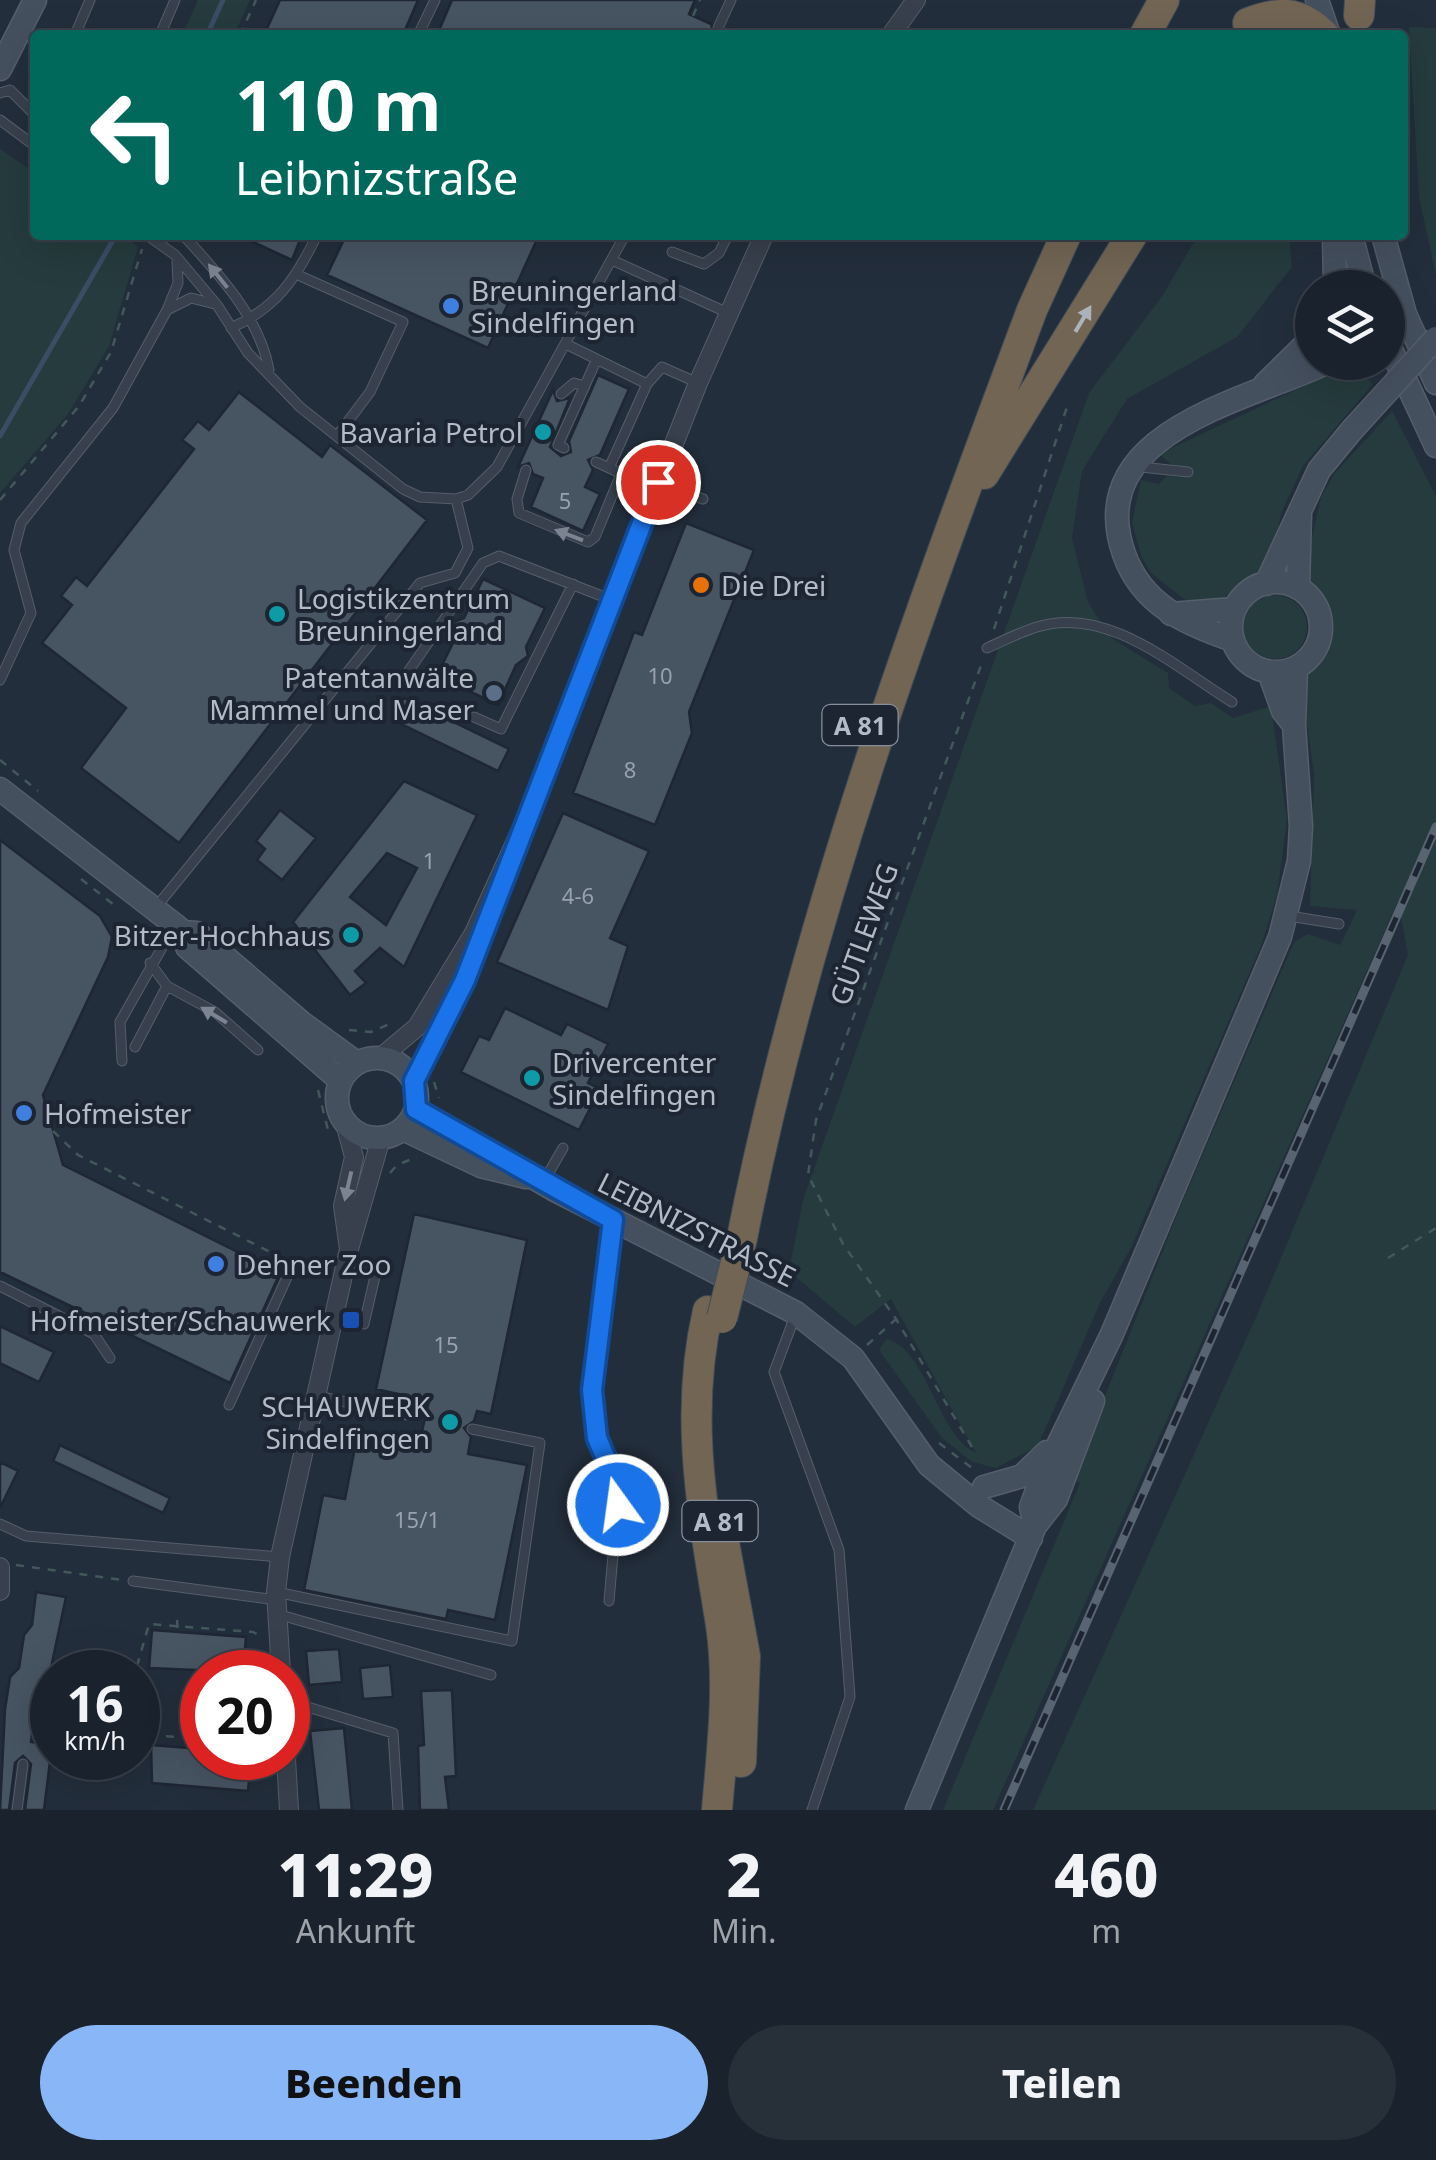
<!DOCTYPE html>
<html lang="de">
<meta charset="utf-8">
<style>
:root{--surface:#1a222d;--page:#272f39;--text:#f1f3f6;--muted:#9fa4aa;--line:#383f49;--accent:#89b6f6}
body{margin:0;font-family:"Noto Sans",sans-serif;background:var(--page);color:var(--text);height:100vh;display:flex;flex-direction:column;font-size:38px;white-space:nowrap}
*{box-sizing:border-box;margin:0}
p{font-size:32px;color:var(--muted)}
.icon{flex:none;width:55px;height:55px;fill:none;stroke:currentColor;stroke-width:2;stroke-linecap:round;stroke-linejoin:round}
.map{position:relative;height:1810px;overflow:hidden}
.drawer{display:flex;flex-direction:column;background:var(--surface);flex:1}
.drawer>*{flex:none}
.banner{position:absolute;left:30px;top:30px;width:1378px;height:210px;border-radius:10px;box-shadow:0 10px 40px #0002,0 0 0 2px var(--line);background:#00695c;color:#fff;overflow:hidden}
.buttons{position:absolute;left:1295px;top:270px;display:grid;gap:20px}
.buttons a{display:grid;place-items:center;width:110px;height:110px;border-radius:50%;background:var(--surface);box-shadow:0 10px 40px #0002,0 0 0 2px var(--line);font-size:50px}
.speed{position:absolute;left:30px;top:1650px;display:flex;gap:20px;font-size:50px;font-weight:700;text-align:center}
.speed>*{display:grid;place-content:center;width:130px;height:130px;border-radius:50%;background:var(--surface);box-shadow:0 10px 40px #0002,0 0 0 2px var(--line);line-height:1}
.speed small{font-size:25px;font-weight:400}
.speed .limit{border:15px solid #d22;background:#fff;color:#111}
.pin{position:absolute;display:grid;place-items:center;width:85px;height:85px;color:#fff;margin:-42px;border:5px solid #fff;border-radius:50%;box-shadow:0 2px 10px #0007}
.me{position:absolute;width:110px;margin:-55px;rotate:346deg;stroke-linejoin:round;filter:drop-shadow(0 0 8px #0008)}
.turn{display:flex;align-items:center;gap:35px;height:210px;padding:0 40px;font-size:45px}
.turn .icon{width:130px;height:130px;stroke-width:2.5}
.turn b{display:block;font-size:70px;line-height:85px}
.eta{display:flex;justify-content:space-evenly;align-items:center;height:170px;text-align:center}
.eta b{font-size:60px;font-weight:800;line-height:70px}
.action{display:flex;gap:20px;margin-top:auto;padding:20px 40px}
.action a{flex:1;height:115px;border-radius:60px;background:var(--accent);color:#111;font-size:40px;font-weight:800;line-height:115px;text-align:center}
.action a+a{background:var(--page);color:var(--text)}
.map>svg:first-child{display:block}
</style>
<div class="map">
<svg width="1436" height="1810" viewBox="0 0 1436 1810">
<rect width="100%" height="100%" fill="#232e3c"/>
<path fill="#253b3d" d="M198,0h52l-16,35h-52z
M1409,27l27,1v247l-17,-78z
M0,149l35,24v62h87l16,12 -29,99 -41,68 -68,79z
M1198,235h91l3,32 -55,70 -110,62 -45,72 -10,67 16,64 23,36 57,35 1,15 26,18 16,-3 22,15 38,-12 16,114 -10,75 -16,51 -130,302 -31,55 -62,143 -42,22 -24,-6 -30,-24 -63,-88 7,-11c41,9 51,96 90,114l-85,-154 -36,28 -66,-56 14,-71 286,-807 74,-98z
M1342,368l17,4 14,12 -70,82 -21,45 -11,46 -11,15 -42,30h-30l-37,-29 -10,-17 -9,-34 9,-42 18,4 8,-8 21,2 2,-9 -17,-3 -14,-12z
M1392,411l44,85v1314h-403l224,-495 151,-360 -10,-54 -405,909h-50l137,-327 -8,-4 109,-274 113,-263 14,-8 32,11 17,-35 -47,-4 4,-131 -11,-80 2,-15 22,-30 3,-27 -22,-49 -1,-13 14,-64 13,-23z
M1243 627a32 32 0 1 1 64 0a32 32 0 1 1-64 0Z"/>
<g fill="none" stroke-linecap="round" stroke-linejoin="round">
<path stroke="#394d65" stroke-width="5" d="M207,35l16,-35
M0,436l116,-201"/>
</g>
<path fill="#475462" stroke="#1e2733" stroke-width="2.5" fill-rule="evenodd" d="M280,0h138l-15,35h-139z
M452,0h243l-6,14 22,10 3,11h-277z
M238,235h64l-10,25z
M346,235h193l-51,113 -161,-73z
M598,375l31,14 -29,66 -12,5 5,10 -8,17 15,7 -17,37 -52,-24 12,-29 -10,-4 -4,-11 -11,4 35,-77 4,11 13,-3 -20,49 11,9 10,-4 -2,-11z
M239,392l83,65 8,-12 97,75 -248,323 -98,-75 45,-60 -84,-65 30,-38 -11,-9 15,-19 11,9 107,-137 -12,-9 16,-19 11,9z
M686,523l68,27 -65,162 3,21 -37,92 -82,-32 61,-161 8,3z
M483,579l62,29 -19,39 2,9 -12,9 -18,40 -61,-30 20,-40 -6,-12 13,-5z
M404,698l105,51 -11,22 -105,-51z
M404,781l73,34 -73,152 -24,-19 -25,23 11,12 -16,12 -57,-73zM387,853l30,15 -31,57 -36,-28z
M280,810l36,28 -34,42 -25,-20 8,-11 -9,-8z
M563,813l86,38 -39,87 18,8 -20,64 -111,-48z
M0,840l100,76 12,21 -4,20 -65,138 20,70 217,108 -50,110 -230,-111z
M505,1008l56,27 6,-11 41,20 -20,39 12,6 -21,41 -118,-58 18,-36 10,4z
M414,1214l113,26 -36,174 -14,-3 -3,10 -10,7 7,9 -3,17 59,11 -32,155 -47,-10 -2,9 -142,-29 19,-95 22,4 13,-67 61,12 10,-43 -53,-12z
M0,1326l54,26 -15,30 -39,-19z
M60,1445l110,53 -7,15 -110,-52z
M0,1462l18,9 -18,37z
M36,1592l30,5 -18,85 -9,-1 -8,61 21,3 -8,65h-19l6,-46 -8,-8 -8,7 -6,47h-9l5,-101 5,-32 9,-9 5,-33 8,-10z
M152,1630l94,7 -3,35 -94,-4z
M339,1649l3,33 -33,3 -3,-34z
M390,1665l3,32 -30,2 -3,-31z
M452,1690l4,86 -11,1 4,33h-29l-2,-64 6,-1 -3,-54z
M344,1728l8,82h-33l-9,-79z
M151,1745l51,4v9h49l-3,33 -96,-8z"/>
<g fill="none" stroke-linecap="round" stroke-linejoin="round">
<g stroke="#555e6a" stroke-width="11">
<path id="lane" d="M718,28l13,-28
M75,35l15,-35
M160,35l15,-35
M418,35l17,-35
M0,93l10,-3 25,25
M0,120l35,26
M147,235l28,20 42,50 31,48 52,54 103,82 17,8 36,2 12,-4 29,-28 128,-232
M183,235c35,38 77,83 86,135
M672,252l32,12 15,-11 9,-18
M614,261l114,52
M298,275l105,47 -33,70 -33,44
M167,310l24,-12 24,6
M231,328c45,-20 65,-49 86,-93
M566,344l81,40
M561,394l13,-11 11,3
M564,448l-6,-3 38,-84
M596,462l59,27
M1141,467l47,5
M609,468l38,-84 15,-17 36,16
M526,470l-9,29 2,14 69,29 7,-5 26,-63
M658,482l45,17
M987,648c16,-7 33,-16 50,-21 71,-22 138,40 195,75
M0,680l31,-67 -17,-63 7,-27 92,-115 54,-98 11,-27 -1,-21
M399,685l84,-122 16,-7 113,44
M474,717l27,12 72,-145
M157,906l263,-323 35,-10 13,-25 -12,-49
M1289,916l50,8
M150,963l17,23 48,26 43,38
M135,1047l32,-61
M122,1061l-2,-39 53,-94
M544,1181l19,-33
M345,1266l31,6 -12,52
M0,1286l94,48 16,24
M795,1316l-21,56 65,178 3,39 8,108 -38,113
M317,1396l91,19
M229,1405l64,-141
M0,1524l26,12 254,21
M133,1581l144,19
M276,1592l236,49 28,-198 -68,-14
M609,1601l10,-115 -22,-48 -5,-48 21,-170
M277,1614l214,61
M288,1701l105,32 5,77
M17,1810l6,-46"/>
</g>
<g stroke="#555e6a" stroke-width="20">
<path id="street" d="M891,35l25,-35
M380,1058l37,-31 57,-94 50,-110 174,-440 66,-148
M414,1081l51,-102 16,-43
M345,1123l9,34 -11,49 6,43
M0,1567v24
M281,1672l-5,-80 4,-35 69,-308 32,-111
M286,1758l3,52"/>
</g>
<g stroke="#555e6a" stroke-width="25">
<path id="secondary" d="M1317,0l12,35
M0,69l35,-69
M1334,235l1,53
M1351,235l14,53
M1383,235l22,79 31,69
M1388,343l48,103
M1265,384l47,-46
M1231 627a45 45 0 1 1 90 0a45 45 0 1 1-90 0Z
M1266,584l53,-114 33,-40
M1298,588l2,-74
M1171,614l63,-5
M1233,640c-47,-16 -91,-35 -109,-86 -43,-123 126,-154 204,-192
M1269,672l14,39 11,14
M0,789l175,136 8,7 4,15 154,134
M183,932l14,1 105,90 55,40
M337 1098a40 40 0 1 1 80 0a40 40 0 1 1-80 0Z
M416,1109l137,80 243,124 57,45 76,107 50,41 52,32
M403,1129l78,37 45,11
M984,1487l38,-11 25,-24
M1035,1526l-4,-19 9,-25 72,-148 168,-397 19,-76 2,-35 -7,-101 2,-57
M917,1810l118,-284 21,-27 37,-98"/>
</g>
<g stroke="#424b57" stroke-width="32">
<path id="highway" d="M1359,15l1,-15
M1248,23c32,-12 50,-13 76,12
M1145,35l19,-35
M984,474l148,-239
M742,1238c63,-321 176,-623 290,-928l34,-75
M708,1311c-25,108 -4,207 13,314 9,60 1,125 -4,185
M720,1521l25,135 -4,106"/>
</g>
<path stroke="#43585a" stroke-width="2.5" stroke-dasharray="8 8" stroke-linecap="butt" d="M693,16l7,-16
M240,35l16,-35
M0,500l79,-94 32,-54 31,-103
M994,629l73,-222
M0,760l38,31
M81,879l37,29
M349,1030l22,2 23,-10
M434,1082l5,16
M318,1090l10,40
M53,1131l25,24 204,103
M390,1173l7,-8 20,-8
M1388,1258l48,-30
M308,1268l16,6
M867,1345l28,-25
M939,1443l33,25
M972,1447l-76,-128 -53,-75 -35,-69 8,-55 167,-460
M16,1565l106,15
M177,1620l1,12
M137,1666l12,-42 104,8 9,5
M138,1756l1,-21 63,3"/>
<use href="#lane" stroke="#37404c" stroke-width="9"/>
<use href="#street" stroke="#37404c" stroke-width="18"/>
<use href="#secondary" stroke="#45505f" stroke-width="22"/>
<use href="#highway" stroke="#726554" stroke-width="30"/>
<g stroke="#596473" stroke-width="9">
<path id="rail" d="M1004,1810l432,-983"/>
</g>
<use href="#rail" stroke="#1c2531" stroke-width="5" stroke-dasharray="15" stroke-linecap="butt"/>
<g stroke="#555e6a" stroke-width="25" stroke-linecap="butt">
<path id="secondary-bridge" d="M1352,430l84,-92"/>
</g>
<g stroke="#424b57" stroke-width="32" stroke-linecap="butt">
<path id="highway-bridge" d="M722,1318l20,-80"/>
</g>
<use href="#secondary-bridge" stroke="#45505f" stroke-width="22"/>
<use href="#highway-bridge" stroke="#726554" stroke-width="30"/>
</g>
<defs><path id="oneway-solid" d="M-6-.8H1V-3.2L6.5 0L1 3.2V.8H-6Z" transform="scale(2.5)"/></defs>
<g fill="#7b8490">
<use href="#oneway-solid" transform="translate(218 276) rotate(-129)"/>
<use href="#oneway-solid" transform="translate(569 535) rotate(-159)"/>
<use href="#oneway-solid" transform="translate(214 1015) rotate(-149)"/>
<use href="#oneway-solid" transform="translate(348 1186) rotate(103)"/>
</g>
<use fill="#acb2bc" href="#oneway-solid" transform="translate(1083 319) rotate(-59)"/>
<g fill="none" stroke-linecap="round" stroke-linejoin="round">
<g stroke="#114b97" stroke-width="25">
<path id="route" d="M618,1505v-19l-21,-48 -5,-48 21,-170 -197,-111 -2,-28 51,-101 193,-498"/>
</g>
<use href="#route" stroke="#1a73e8" stroke-width="18"/>
</g>
<g fill="#3f7fe0" stroke="#1c2531" stroke-width="4">
<circle cx="451" cy="306" r="10"/>
<circle cx="24" cy="1113" r="10"/>
<circle cx="216" cy="1264" r="10"/>
</g>
<g fill="#0f9aa8" stroke="#1c2531" stroke-width="4">
<circle cx="543" cy="432" r="10"/>
<circle cx="277" cy="614" r="10"/>
<circle cx="351" cy="935" r="10"/>
<circle cx="532" cy="1078" r="10"/>
<circle cx="450" cy="1422" r="10"/>
</g>
<circle fill="#e8710a" stroke="#1c2531" stroke-width="4" cx="701" cy="585" r="10"/>
<circle fill="#5c6f8a" stroke="#1c2531" stroke-width="4" cx="494" cy="693" r="10"/>
<rect fill="#1a4fb4" stroke="#1c2531" stroke-width="4" x="341" y="1310" width="20" height="20" rx="5"/>
<g text-anchor="middle" dominant-baseline="central" stroke-width="8" stroke-linejoin="round" paint-order="stroke">
<g font-size="22" fill="#98a1ae">
<text x="565" y="500">5</text>
<text x="660" y="675">10</text>
<text x="630" y="769">8</text>
<text x="429" y="860">1</text>
<text x="578" y="895">4-6</text>
<text x="446" y="1344">15</text>
<text x="417" y="1519">15/1</text>
</g>
<g fill="#1c2531" stroke="#868e9a" stroke-width="2.5">
<rect x="822.5" y="705" width="75" height="40" rx="8"/>
<rect x="682.5" y="1501" width="75" height="40" rx="8"/>
</g>
<g font-size="25" font-weight="bold" fill="#b3bbc7">
<text x="860" y="725">A 81</text>
<text x="720" y="1521">A 81</text>
</g>
<g font-size="28" fill="#b3bbc7" stroke="#1c2531" text-anchor="start">
<text x="471" y="290">Breuningerland<tspan x="471" dy="32">Sindelfingen</tspan></text>
<text x="523" y="432" text-anchor="end">Bavaria Petrol</text>
<text x="721" y="585">Die Drei</text>
<text x="297" y="598">Logistikzentrum<tspan x="297" dy="32">Breuningerland</tspan></text>
<text x="474" y="677" text-anchor="end">Patentanwälte<tspan x="474" dy="32">Mammel und Maser</tspan></text>
<text x="331" y="935" text-anchor="end">Bitzer-Hochhaus</text>
<text x="552" y="1062">Drivercenter<tspan x="552" dy="32">Sindelfingen</tspan></text>
<text x="44" y="1113">Hofmeister</text>
<text x="236" y="1264">Dehner Zoo</text>
<text x="331" y="1320" text-anchor="end">Hofmeister/Schauwerk</text>
<text x="430" y="1406" text-anchor="end">SCHAUWERK<tspan x="430" dy="32">Sindelfingen</tspan></text>
</g>
<g font-size="28" fill="#b3bbc7" stroke="#1c2531">
<text transform="translate(863 934) rotate(-70)">GÜTLEWEG</text>
<text transform="translate(697 1229) rotate(27)">LEIBNIZSTRASSE</text>
</g>
</g>
</svg>
<div class="buttons">
<a><svg class="icon" aria-label="layers" viewBox="0 0 24 24"><path d="M12 4l9 5-9 5-9-5zM3 14l9 5 9-5"/></svg></a>
</div>
<div class="speed"><div>16<small>km/h</small></div><div class="limit">20</div></div>
<div class="pin" style="left:658px;top:482px;background:#d93025"><svg class="icon" aria-label="arrive" viewBox="0 0 24 24"><path d="M6 21V4h12l-3 4 3 4H6"/></svg></div>
<svg class="me" style="left:618px;top:1505px" viewBox="-20 -20 40 40"><circle r="17" fill="#1a73e8" stroke="#fff" stroke-width="3"/><path d="M0-11L8 9 0 5-8 9z" fill="#fff"/></svg>
<div class="banner">
<div class="turn"><svg class="icon" aria-label="left" viewBox="0 0 24 24"><path d="M17 20v-9H6M10 6l-5 5 5 5"/></svg><div><b>110 m</b>Leibnizstraße</div></div>
</div>
</div>
<section class="drawer">
<div class="eta">
<div><b>11:29</b><p>Ankunft</p></div>
<div><b>2</b><p>Min.</p></div>
<div><b>460</b><p>m</p></div>
</div>
<div class="action"><a>Beenden</a><a>Teilen</a></div>
</section>
